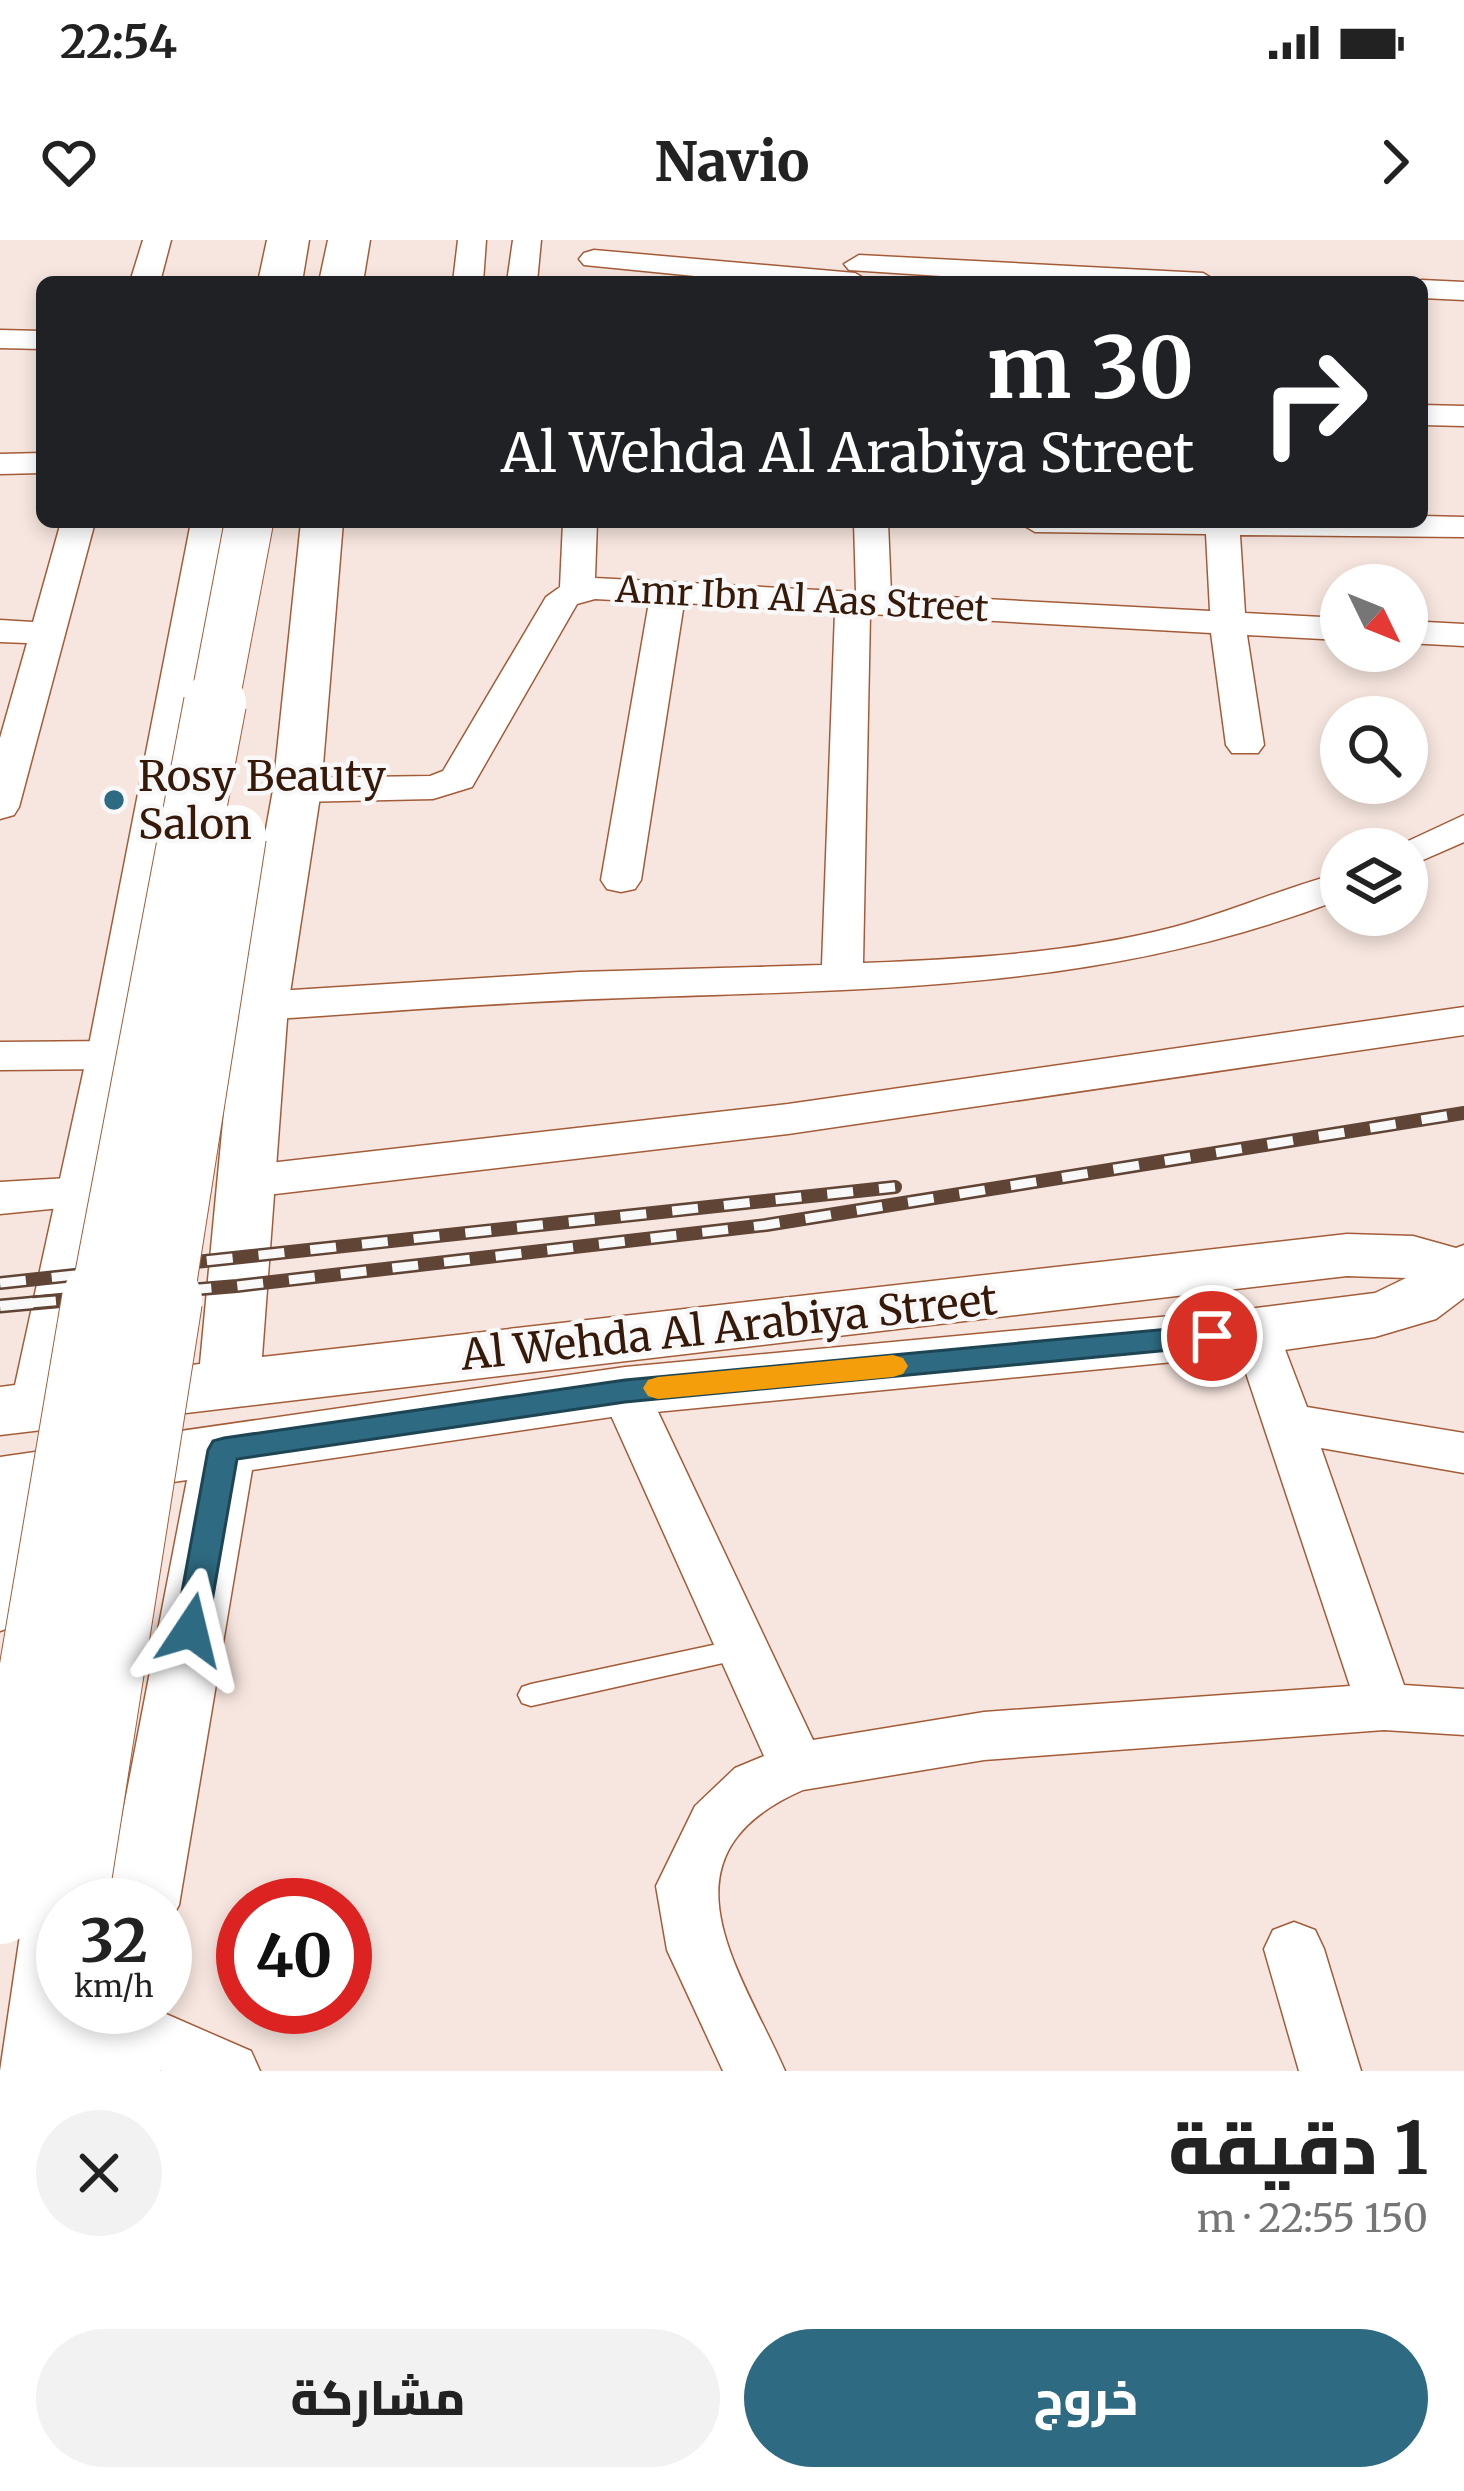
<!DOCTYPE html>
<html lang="ar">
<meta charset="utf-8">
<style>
:root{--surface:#fff;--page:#f2f2f2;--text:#222;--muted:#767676;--accent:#2e6a81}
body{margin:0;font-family:Merriweather,Cairo,serif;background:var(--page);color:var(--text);direction:rtl;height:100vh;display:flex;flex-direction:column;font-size:45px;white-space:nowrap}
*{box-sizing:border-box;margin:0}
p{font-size:39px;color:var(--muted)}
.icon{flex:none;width:66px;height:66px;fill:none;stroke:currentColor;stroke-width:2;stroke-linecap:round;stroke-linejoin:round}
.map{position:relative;height:1831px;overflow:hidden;direction:ltr}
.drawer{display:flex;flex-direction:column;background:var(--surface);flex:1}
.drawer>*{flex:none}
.hud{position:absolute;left:36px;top:36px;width:1392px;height:252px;border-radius:18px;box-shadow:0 6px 18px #0003;direction:rtl;background:#202124;color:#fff;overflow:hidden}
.needle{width:78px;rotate:133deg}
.controls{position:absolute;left:1320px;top:324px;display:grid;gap:24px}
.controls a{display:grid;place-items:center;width:108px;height:108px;border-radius:50%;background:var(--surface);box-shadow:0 6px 18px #0003;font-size:60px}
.speed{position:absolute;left:36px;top:1638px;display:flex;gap:24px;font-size:60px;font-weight:700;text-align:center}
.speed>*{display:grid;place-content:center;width:156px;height:156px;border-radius:50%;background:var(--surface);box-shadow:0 6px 18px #0003;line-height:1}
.speed small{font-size:30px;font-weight:400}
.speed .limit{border:18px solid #d22;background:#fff;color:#111}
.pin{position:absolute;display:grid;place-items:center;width:102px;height:102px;color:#fff;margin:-51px;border:6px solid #fff;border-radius:50%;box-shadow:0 3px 12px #0007}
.me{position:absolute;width:132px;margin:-66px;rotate:10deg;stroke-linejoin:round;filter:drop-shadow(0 0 9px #0008)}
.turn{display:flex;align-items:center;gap:42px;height:252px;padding:0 36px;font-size:54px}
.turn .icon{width:156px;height:156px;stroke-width:2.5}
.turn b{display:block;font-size:84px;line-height:102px}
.round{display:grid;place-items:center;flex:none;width:126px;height:126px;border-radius:63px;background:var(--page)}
.summary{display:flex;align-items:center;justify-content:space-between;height:204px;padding:0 36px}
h1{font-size:72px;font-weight:800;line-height:90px}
.button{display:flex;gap:24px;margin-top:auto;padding:24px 36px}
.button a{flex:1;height:138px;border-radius:72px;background:var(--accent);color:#fff;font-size:48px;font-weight:800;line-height:138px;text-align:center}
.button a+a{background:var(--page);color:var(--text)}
.status{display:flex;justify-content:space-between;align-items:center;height:84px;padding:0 60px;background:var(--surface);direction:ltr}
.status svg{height:33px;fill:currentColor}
header{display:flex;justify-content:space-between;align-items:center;height:156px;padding:0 36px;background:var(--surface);font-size:54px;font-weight:800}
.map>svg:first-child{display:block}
</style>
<div class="status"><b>22:54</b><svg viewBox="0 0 49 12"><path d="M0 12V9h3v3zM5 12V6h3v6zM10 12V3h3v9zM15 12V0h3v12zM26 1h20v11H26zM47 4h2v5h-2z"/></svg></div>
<header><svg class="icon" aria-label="forward" viewBox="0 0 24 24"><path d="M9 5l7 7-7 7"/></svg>Navio<svg class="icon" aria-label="heart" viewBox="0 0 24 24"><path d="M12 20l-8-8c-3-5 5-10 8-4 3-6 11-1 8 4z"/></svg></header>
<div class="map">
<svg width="1464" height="1831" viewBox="0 0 1464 1831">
<rect width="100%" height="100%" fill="#f7e6df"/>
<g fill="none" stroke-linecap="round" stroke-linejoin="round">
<g stroke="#a45c38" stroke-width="3">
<path id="service" d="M741,1399l9,3 4,7 -4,7 -9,3 -210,47 -9,-3 -4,-8 4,-8 9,-3z"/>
</g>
<g stroke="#a45c38" stroke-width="3">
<path id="minor" d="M143,0h28l-11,42h-30z
M458,0h28l-3,42h-30z
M513,0h28l-4,42h-30z
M594,10l261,23 15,9h-115l-171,-17 -5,-6 5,-6z
M859,15l344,18 15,9h-183l-186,-12 -5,-6z
M1422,40l42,2v18l-42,-2v-16h-8z
M0,90l42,1v18l-42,-1z
M1422,165l42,1v20l-42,-1z
M42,213v20l-42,1v-20z
M1422,276l42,1v20l-224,-2 5,78 96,5v22l-94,-5 17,110 -6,8h-26l-6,-8 -15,-112 -341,-19 -7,349c103,-4 211,-10 311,-36 57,-15 111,-40 167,-54v26c-235,92 -469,90 -717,99 -121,4 -242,14 -363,22l-15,-4 -6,-10 6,-10 15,-4 318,-20 243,-7 13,-353 -151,-9 -43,277 -6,9 -14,3 -14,-3 -6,-9 48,-278 -54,-3 -18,5 -105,183 -39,12 -136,3 -14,-4 -5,-8 5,-8 14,-4 133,-2 13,-5 103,-174 14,-10 3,-65h34l-2,56 261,14 -2,-70h34l3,72 319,17 -4,-77 -171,-2 -17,-10h404z
M61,282h34l-76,285 -5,8 -14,4v-81l27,-95 -27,-1v-22l33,2z
M1407,381l57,3v22l-57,-3z
M1464,575v27l-57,25v-18h-16z
M1464,767v28l-676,99 -546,64 -16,-5 -7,-11 7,-11 16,-5 546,-62z
M114,801l15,4 7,10 -7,10 -15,4 -114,1v-28z
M85,937l16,5 7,11 -7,11 -101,10v-32z
M1256,1073l17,5 34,89 157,26v40l-143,-25 83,237 60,4v46l-80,-5 -400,30 -181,30c-151,66 -63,178 -18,281h-62l-56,-121 -11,-64 39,-80 40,-38 29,-12 -164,-365 8,-13 17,-6 17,6 171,362 171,-28 366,-26 -118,-355 7,-13z
M1294,1682l21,8 9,19 37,122h-62l-35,-122 9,-19z
M104,1767h46l101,44 9,20h-99l-56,-25 -9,-20z"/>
</g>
<g stroke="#a45c38" stroke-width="3">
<path id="tertiary" d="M191,282h42l-92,533 -63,323 122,-14 34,-358 39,-216 28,-268h42l-22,268 -33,216 -26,351 1085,-123 66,2 43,12 8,-3v53l-28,21 -61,18 -119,17 -631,61 -373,55 -73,435 -14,25v-25h-60l82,-425 -133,19 -20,105 -10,19 -24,8v-174l625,-90 631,-59 119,-15 31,-15 -59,-2 -1347,159v-48l15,-2 72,-330z
M165,1762l2,5 -7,64h-78l9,-64h74z"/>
</g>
<g stroke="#a45c38" stroke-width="3">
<path id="primary" d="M267,0h42l-7,42h-44z
M328,0h42l-7,42h-44z
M63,1656l24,9h-24v102h34l-9,64h-88l20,-136 12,-28z"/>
</g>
<use href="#service" fill="#fff" fill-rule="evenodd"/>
<use href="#minor" fill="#fff" fill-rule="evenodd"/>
<use href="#tertiary" fill="#fff" fill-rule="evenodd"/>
<use href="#primary" fill="#fff" fill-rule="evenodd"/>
<g stroke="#604537" stroke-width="14">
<path id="rail-far1" d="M0,1043l895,-96
M30,1063l207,-17 529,-61 698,-112"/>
</g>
<g stroke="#604537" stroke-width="15">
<path id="rail" d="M0,1066l66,-6"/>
</g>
<use href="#rail-far1" stroke="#f7f8f7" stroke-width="9" stroke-dasharray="26" stroke-linecap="butt"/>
<use href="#rail" stroke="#f7f8f7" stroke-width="10" stroke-dasharray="33" stroke-linecap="butt"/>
<g stroke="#a45c38" stroke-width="50" stroke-linecap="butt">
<path id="primary-bridge-far2" d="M214,466l35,-184"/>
</g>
<g stroke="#a45c38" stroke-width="64" stroke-linecap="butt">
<path id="primary-bridge-far1" d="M101,1063l114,-600
M162,1063l73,-467"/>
</g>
<g stroke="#a45c38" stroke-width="82" stroke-linecap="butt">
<path id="primary-bridge" d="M0,1664l102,-604
M67,1665l95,-605"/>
</g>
<use href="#primary-bridge-far2" stroke="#fff" stroke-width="48"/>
<use href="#primary-bridge-far1" stroke="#fff" stroke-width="62"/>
<use href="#primary-bridge" stroke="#fff" stroke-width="80"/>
</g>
<path fill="#2e6a81" stroke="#1e4554" stroke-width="3" d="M1212,1085l10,3 4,8 -4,7 -10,3 -587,56 -388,57 -30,171 -4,9 -12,4 -11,-4 -5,-9 33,-180 5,-9 11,-3 401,-58z"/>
<path fill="#f59e0b" d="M893,1115l10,3 5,8 -5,8 -10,3 -235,22 -10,-3 -5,-8 5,-8 10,-3z"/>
<circle fill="#2e6a81" stroke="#f7f8f7" stroke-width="4.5" cx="114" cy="560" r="12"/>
<g text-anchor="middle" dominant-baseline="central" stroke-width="9" stroke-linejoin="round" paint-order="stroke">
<g font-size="36" fill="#37190a" stroke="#f7f8f7">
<text transform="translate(802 359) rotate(3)">Amr Ibn Al Aas Street</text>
</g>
<g font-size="42" fill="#37190a" stroke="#f7f8f7" text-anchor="start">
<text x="138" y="536">Rosy Beauty<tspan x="138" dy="48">Salon</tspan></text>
</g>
<g font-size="42" fill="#37190a" stroke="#f7f8f7">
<text transform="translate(729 1087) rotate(-6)">Al Wehda Al Arabiya Street</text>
</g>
</g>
</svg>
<div class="controls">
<a><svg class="needle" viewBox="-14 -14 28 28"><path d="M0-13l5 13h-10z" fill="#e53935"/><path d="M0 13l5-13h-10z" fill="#767676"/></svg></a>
<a><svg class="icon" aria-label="search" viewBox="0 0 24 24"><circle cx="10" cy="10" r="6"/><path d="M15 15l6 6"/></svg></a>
<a><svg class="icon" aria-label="layers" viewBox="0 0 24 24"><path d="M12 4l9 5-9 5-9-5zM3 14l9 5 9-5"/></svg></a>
</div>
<div class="speed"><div>32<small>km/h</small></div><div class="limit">40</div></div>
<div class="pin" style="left:1212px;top:1096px;background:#d93025"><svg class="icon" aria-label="arrive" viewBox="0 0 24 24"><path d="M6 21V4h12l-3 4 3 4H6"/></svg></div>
<svg class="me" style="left:191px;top:1390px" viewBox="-20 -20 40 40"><path d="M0-17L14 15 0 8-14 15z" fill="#2e6a81" stroke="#fff" stroke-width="4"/></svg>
<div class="hud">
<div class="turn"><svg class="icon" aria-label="right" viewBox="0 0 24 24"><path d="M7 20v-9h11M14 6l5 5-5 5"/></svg><div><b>30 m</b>Al Wehda Al Arabiya Street</div></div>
</div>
</div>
<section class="drawer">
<div class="summary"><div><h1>1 دقيقة</h1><p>150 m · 22:55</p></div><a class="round"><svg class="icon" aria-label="close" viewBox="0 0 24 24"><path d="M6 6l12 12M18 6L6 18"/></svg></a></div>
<div class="button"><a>خروج</a><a>مشاركة</a></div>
</section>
